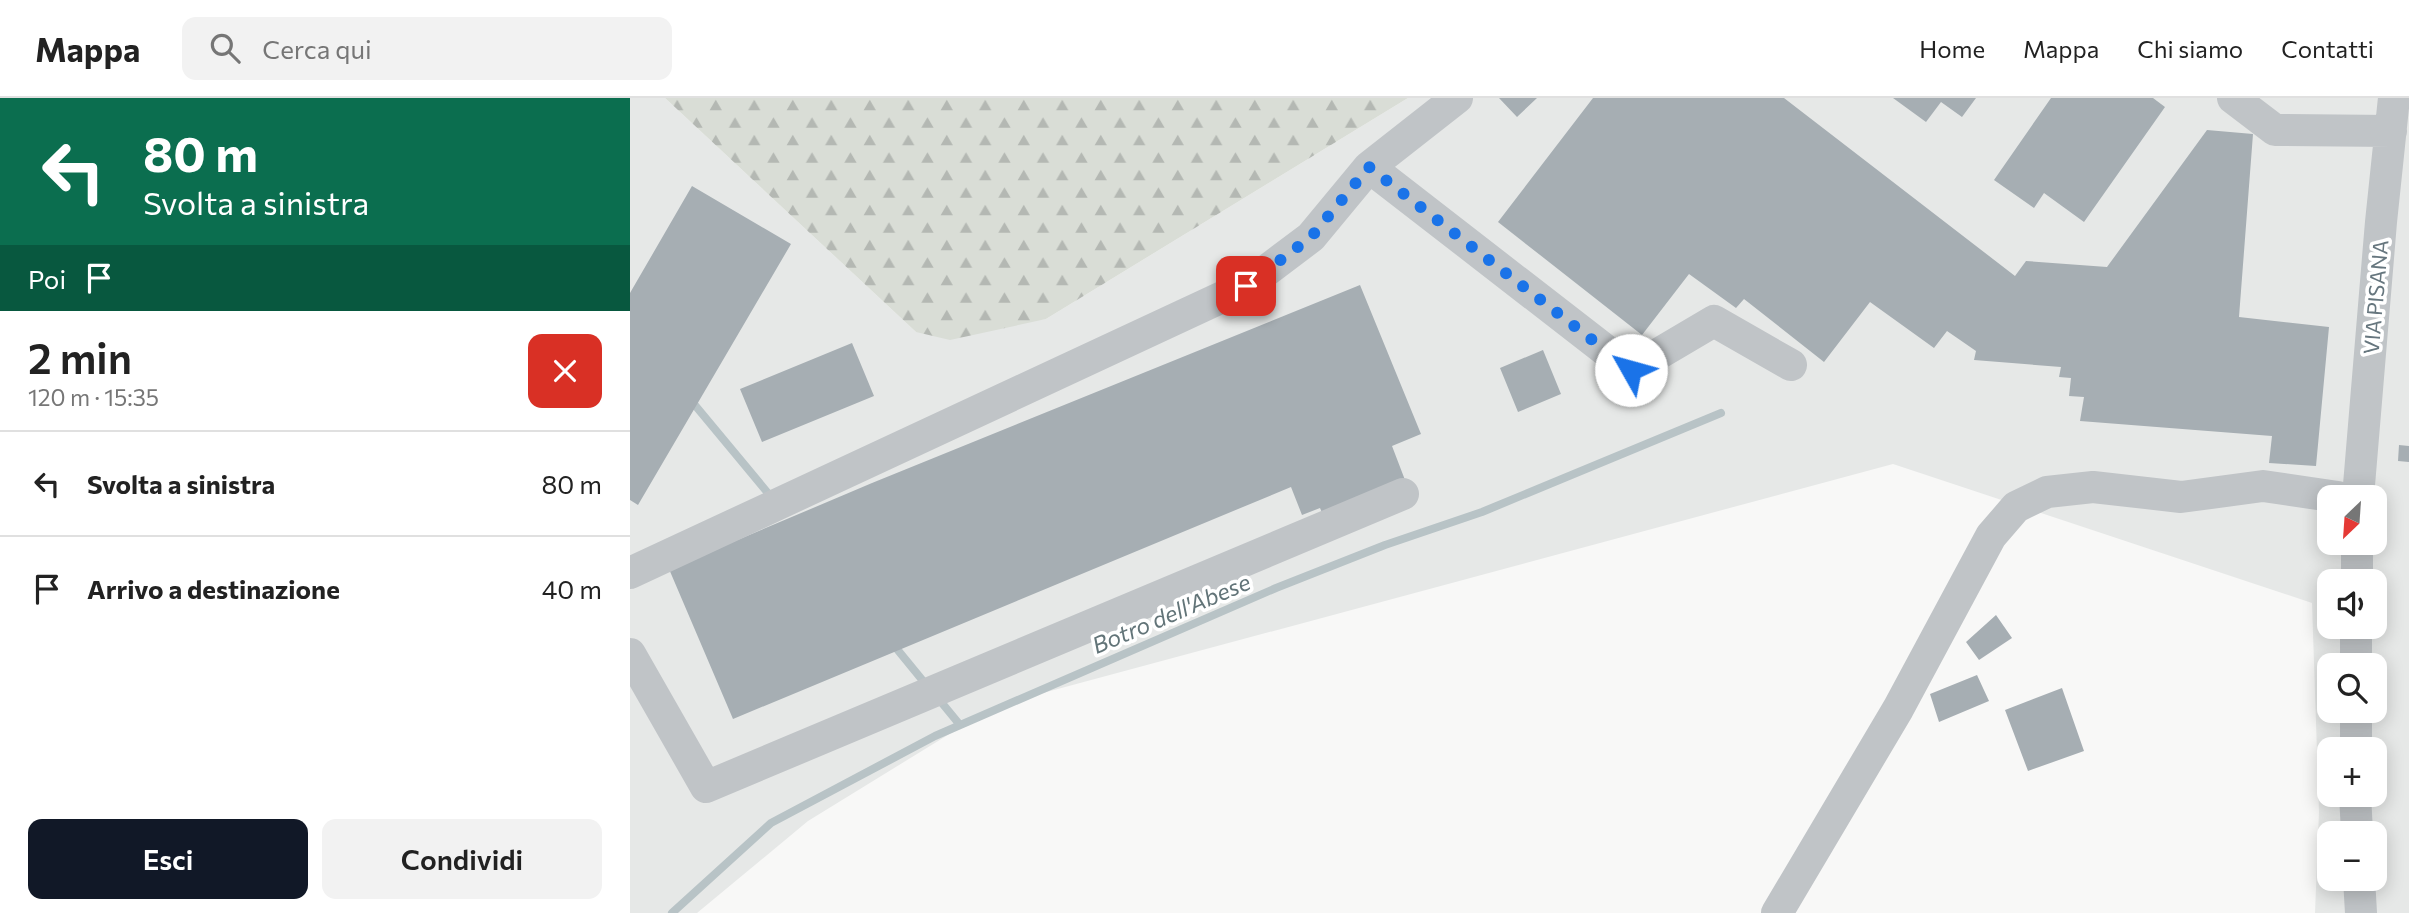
<!DOCTYPE html>
<html lang="it">
<meta charset="utf-8">
<style>
:root{--surface:#fff;--page:#f2f2f2;--text:#222;--muted:#767676;--line:#e0e0e0;--accent:#111827}
body{margin:0;font-family:Commissioner,sans-serif;background:var(--page);color:var(--text);height:100vh;display:flex;flex-direction:column;font-size:26px;white-space:nowrap}
*{box-sizing:border-box;margin:0}
p{font-size:23px;color:var(--muted)}
.icon{flex:none;width:38px;height:38px;fill:none;stroke:currentColor;stroke-width:2;stroke-linecap:round;stroke-linejoin:round}
.map{position:relative;flex:1;overflow:hidden}
.sheet{display:flex;flex-direction:column;background:var(--surface);width:630px}
.sheet>*{flex:none}
.guide{background:#0b6e4f;color:#fff;overflow:hidden}
.needle{width:46px;rotate:205deg}
.controls{position:absolute;left:1687px;top:387px;display:grid;gap:14px}
.controls a{display:grid;place-items:center;width:70px;height:70px;border-radius:14px;background:var(--surface);box-shadow:0 4px 18px #0003;font-size:35px}
.pin{position:absolute;display:grid;place-items:center;width:60px;height:60px;color:#fff;margin:-30px;border-radius:14px;box-shadow:0 4px 10px #0006}
.me{position:absolute;width:77px;margin:-38px;rotate:308deg;stroke-linejoin:round;filter:drop-shadow(0 0 5px #0008)}
.turn{display:flex;align-items:center;gap:24px;height:147px;padding:0 28px;font-size:32px}
.turn .icon{width:91px;height:91px;stroke-width:2.5}
.turn b{display:block;font-size:49px;line-height:60px}
.then{display:flex;align-items:center;height:66px;padding:0 28px;background:#0003;gap:14px;font-size:26px}
.round{display:grid;place-items:center;flex:none;width:74px;height:74px;border-radius:14px;background:var(--page)}
.overview{display:flex;align-items:center;justify-content:space-between;height:119px;padding:0 28px}
h1{font-size:42px;font-weight:600;line-height:52px}
.primary-button{display:flex;gap:14px;margin-top:auto;padding:14px 28px}
.primary-button a{flex:1;height:80px;border-radius:14px;background:var(--accent);color:#fff;font-size:28px;font-weight:600;line-height:80px;text-align:center}
.primary-button a+a{background:var(--page);color:var(--text)}
ul{padding:0;list-style:none}
li{display:flex;align-items:center;gap:21px;height:105px;padding:0 28px;border-top:2px solid var(--line)}
li div{flex:1}
li b{display:block;font-size:26px}
li em{font-style:normal}
header{display:flex;align-items:center;gap:42px;box-sizing:border-box;height:98px;padding:0 35px;background:var(--surface);border-bottom:2px solid var(--line)}
header strong{font-size:33px}
nav{display:flex;gap:38px;margin-inline-start:auto;font-size:24px}
.search{width:490px;height:63px;background:var(--page);display:flex;align-items:center;gap:18px;box-sizing:border-box;padding:0 24px;border-radius:14px;color:var(--muted);font-size:26px}
main{display:flex;flex:1;min-height:0}
.map>svg:first-child{display:block}
</style>
<header>
<strong>Mappa</strong>
<div class="search"><svg class="icon" aria-label="search" viewBox="0 0 24 24"><circle cx="10" cy="10" r="6"/><path d="M15 15l6 6"/></svg>Cerca qui</div>
<nav><a>Home</a><a>Mappa</a><a>Chi siamo</a><a>Contatti</a></nav>
</header>
<main>
<section class="sheet">
<div class="guide">
<div class="turn"><svg class="icon" aria-label="left" viewBox="0 0 24 24"><path d="M17 20v-9H6M10 6l-5 5 5 5"/></svg><div><b>80 m</b>Svolta a sinistra</div></div>
<div class="then">Poi<svg class="icon" aria-label="arrive" viewBox="0 0 24 24"><path d="M6 21V4h12l-3 4 3 4H6"/></svg></div>
</div>
<div class="overview"><div><h1>2 min</h1><p>120 m · 15:35</p></div><a class="round" style="background:#d93025;color:#fff"><svg class="icon" aria-label="close" viewBox="0 0 24 24"><path d="M6 6l12 12M18 6L6 18"/></svg></a></div>
<ul>
<li><svg class="icon" aria-label="left" viewBox="0 0 24 24"><path d="M17 20v-9H6M10 6l-5 5 5 5"/></svg><div><b>Svolta a sinistra</b></div><em>80 m</em></li>
<li><svg class="icon" aria-label="arrive" viewBox="0 0 24 24"><path d="M6 21V4h12l-3 4 3 4H6"/></svg><div><b>Arrivo a destinazione</b></div><em>40 m</em></li>
</ul>
<div class="primary-button"><a>Esci</a><a>Condividi</a></div>
</section>
<div class="map">
<svg width="1779" height="815" viewBox="0 0 1779 815">
<defs>
<pattern id="forest-firs" width="22" height="20" patternUnits="userSpaceOnUse" patternTransform="scale(1.75)"><rect width="22" height="20" fill="#d9ddd6"/><path d="M5 1l3.5 6h-7zM16 11l3.5 6h-7z" fill="#b4b8b3"/></pattern>
</defs>
<rect width="100%" height="100%" fill="#f8f8f7"/>
<path fill="#e6e8e7" fill-rule="evenodd" d="M0,0h35l251,234 130,-13 362,-221h1001v815h-94l4,-101 -7,-209 -419,-139 -898,242 -187,115 -111,92h-67zM1699,399h46v45h-46zM1699,483h46v45h-46zM1699,567h46v45h-46zM1699,651h46v45h-46zM1699,735h46v45h-46z"/>
<path fill="url(#forest-firs)" d="M35,0h743l-362,221 -96,21 -34,-8z"/>
<g fill="none" stroke-linecap="round" stroke-linejoin="round">
<path stroke="#b8c3c6" stroke-width="8" d="M59,300l83,100
M262,545l36,44
M307,599l23,28
M42,815l99,-90 164,-87 341,-148 109,-43 97,-33 239,-99"/>
</g>
<path fill="#a6aeb3" d="M869,0h38l-20,19z
M963,0h191l231,178 11,-15 81,6 100,-137 46,4 -14,183 90,10 -13,139 -47,-3 3,-27 -192,-15 4,-24 -15,-1 2,-18 -12,-1 2,-10 -87,-7 2,-9 -29,-20 -13,17 -64,-46 -46,60 -80,-63 -8,9 -47,-34 -47,61 -144,-113z
M1263,0h83l-14,19 -21,-15 -15,20z
M1421,0h102l12,9 -81,115 -40,-29 -10,15 -40,-28z
M62,88l99,58 -153,261 -8,-5v-207z
M730,187l61,149 -29,12 13,34 -81,37 -4,-9 -18,7 -11,-28 -558,232 -64,-150 203,-86z
M222,245l22,53 -112,46 -22,-53z
M913,252l18,44 -43,18 -18,-44z
M1769,347l10,1v16l-11,-1z
M1366,517l16,23 -33,22 -13,-18z
M1347,577l12,26 -50,21 -9,-28z
M1432,590l22,63 -56,20 -23,-61z"/>
<g fill="none" stroke-linecap="round" stroke-linejoin="round">
<path stroke="#c0c4c7" stroke-width="32" d="M1603,0l42,32 116,1
M739,69l262,203 83,-49 77,44
M1728,399l23,-275 13,-124
M0,475l616,-287 65,-49 58,-70 88,-69
M1727,483v-39
M0,556l76,133 697,-293
M1726,567v-39
M1726,651v-39
M1725,696l2,39
M1729,780l2,35
M1147,815l121,-204 93,-173 25,-29 31,-15 46,-5 88,10 82,-11 75,11"/>
</g>
<g fill="none" stroke-linecap="round" stroke-linejoin="round">
<path stroke="#1a73e8" stroke-width="12" stroke-dasharray="0 21.6" d="M616,188l65,-49 58,-70 262,203"/>
</g>
<g text-anchor="middle" dominant-baseline="central" stroke-width="7" stroke-linejoin="round" paint-order="stroke">
<g font-size="21" fill="#66767e" stroke="#fff">
<text transform="translate(1745 199) rotate(-85)">VIA PISANA</text>
</g>
<g font-size="23" font-style="italic" fill="#627478" stroke="#fff">
<text transform="translate(541 515) rotate(-23)">Botro dell'Abese</text>
</g>
</g>
</svg>
<div class="controls">
<a><svg class="needle" viewBox="-14 -14 28 28"><path d="M0-13l5 13h-10z" fill="#e53935"/><path d="M0 13l5-13h-10z" fill="#767676"/></svg></a>
<a><svg class="icon" aria-label="sound" viewBox="0 0 24 24"><path d="M4 9h4l5-4v14l-5-4H4zM17 9q2 3 0 6"/></svg></a>
<a><svg class="icon" aria-label="search" viewBox="0 0 24 24"><circle cx="10" cy="10" r="6"/><path d="M15 15l6 6"/></svg></a>
<a>+</a>
<a>−</a>
</div>
<div class="pin" style="left:616px;top:188px;background:#d93025"><svg class="icon" aria-label="arrive" viewBox="0 0 24 24"><path d="M6 21V4h12l-3 4 3 4H6"/></svg></div>
<svg class="me" style="left:1001px;top:272px" viewBox="-20 -20 40 40"><circle r="19" fill="#fff"/><path d="M0-13L10 11 0 6-10 11z" fill="#1a73e8"/></svg>
</div>
</main>
